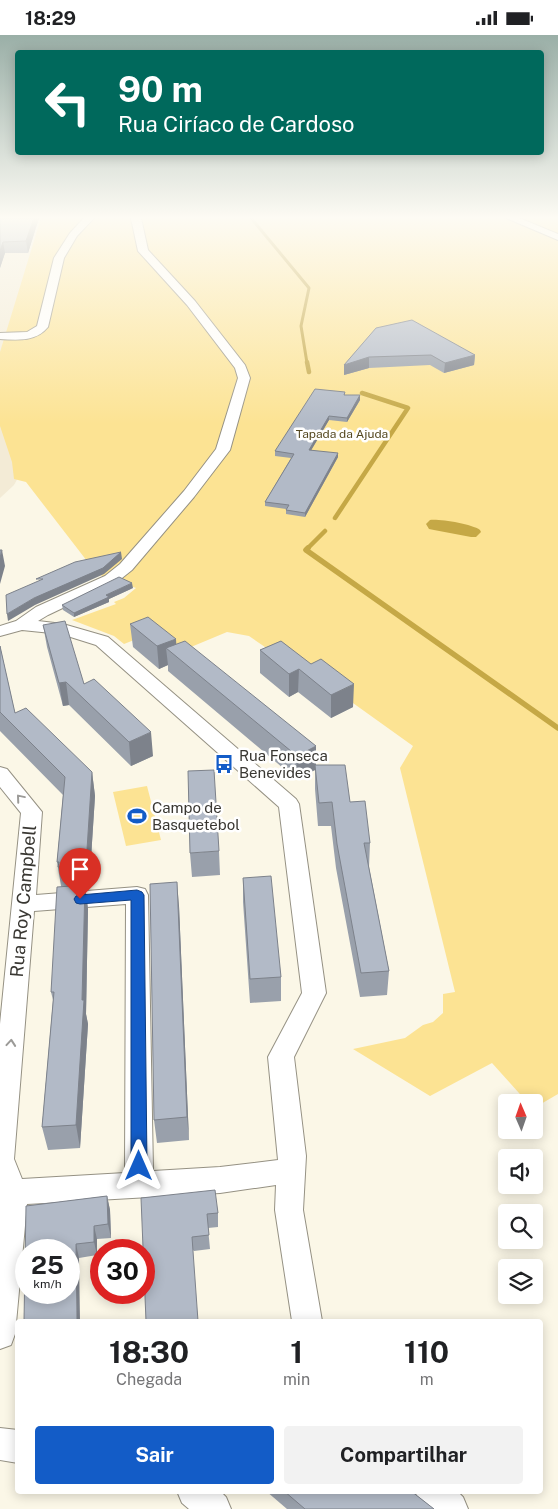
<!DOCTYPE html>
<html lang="pt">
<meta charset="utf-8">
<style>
:root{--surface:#fff;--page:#f2f2f2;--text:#202124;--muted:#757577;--accent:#135cc7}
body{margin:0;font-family:"Public Sans",sans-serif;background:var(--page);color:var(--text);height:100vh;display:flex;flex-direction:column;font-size:19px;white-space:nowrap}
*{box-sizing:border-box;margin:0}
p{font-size:16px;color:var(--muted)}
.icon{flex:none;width:28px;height:28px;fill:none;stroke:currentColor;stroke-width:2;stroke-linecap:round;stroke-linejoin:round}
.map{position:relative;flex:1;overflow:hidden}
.details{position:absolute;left:15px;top:1284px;width:528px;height:175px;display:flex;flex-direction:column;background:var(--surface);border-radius:5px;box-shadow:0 2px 12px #0003}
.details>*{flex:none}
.hud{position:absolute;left:15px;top:15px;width:529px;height:105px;border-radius:5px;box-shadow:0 2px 12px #0003;background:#00695c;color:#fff;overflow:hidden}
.needle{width:32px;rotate:358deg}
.controls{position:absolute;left:498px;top:1059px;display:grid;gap:10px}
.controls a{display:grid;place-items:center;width:45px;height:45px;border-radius:5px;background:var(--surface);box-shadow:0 2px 12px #0003;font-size:25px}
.speed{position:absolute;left:15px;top:1204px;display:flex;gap:10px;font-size:25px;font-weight:700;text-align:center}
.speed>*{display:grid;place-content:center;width:65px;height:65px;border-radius:50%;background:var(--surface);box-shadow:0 2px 12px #0003;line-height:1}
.speed small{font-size:12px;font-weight:400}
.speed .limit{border:8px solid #d22;background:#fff;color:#111}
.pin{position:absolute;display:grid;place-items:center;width:42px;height:42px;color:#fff;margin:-51px -21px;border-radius:50% 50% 50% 0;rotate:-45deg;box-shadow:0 0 5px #0007}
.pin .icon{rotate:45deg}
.me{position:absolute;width:55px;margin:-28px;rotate:0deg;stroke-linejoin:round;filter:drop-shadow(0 0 4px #0008)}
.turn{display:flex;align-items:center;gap:18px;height:105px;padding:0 20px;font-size:22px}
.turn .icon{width:65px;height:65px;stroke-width:2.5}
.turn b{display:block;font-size:35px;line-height:42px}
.eta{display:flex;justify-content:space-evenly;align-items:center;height:85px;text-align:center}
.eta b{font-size:30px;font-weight:700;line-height:35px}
.primary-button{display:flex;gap:10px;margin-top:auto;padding:10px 20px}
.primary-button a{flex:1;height:58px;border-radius:5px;background:var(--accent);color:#fff;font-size:20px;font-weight:700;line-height:58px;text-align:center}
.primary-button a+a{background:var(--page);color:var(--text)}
.status{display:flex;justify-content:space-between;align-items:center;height:35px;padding:0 25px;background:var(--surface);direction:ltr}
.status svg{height:14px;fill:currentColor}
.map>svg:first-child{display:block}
</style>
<div class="status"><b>18:29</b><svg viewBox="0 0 49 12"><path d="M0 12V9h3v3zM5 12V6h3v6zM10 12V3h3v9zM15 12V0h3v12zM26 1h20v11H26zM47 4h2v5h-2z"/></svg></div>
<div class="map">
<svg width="558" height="1474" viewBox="0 0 558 1474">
<rect width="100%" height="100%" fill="#fbf7e7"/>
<path fill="#f3ebd6" d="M0,183h43l-24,258 -5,9 -14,13z"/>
<path fill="#fce393" d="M41,183h517v876l-24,14v-5l-7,-1 -35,-39 -62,33 -77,-47 52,-11 18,-13 10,-3 10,-9v-19l12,-2 -55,-224 13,-22 -95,-68 -5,2 -64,-44 -22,-4 -48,20 -25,-20 -30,12 -10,-8 -42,-16 44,-16 -2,-2 10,-4 12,-10 -39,-14 -71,-92 -12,-3 -2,-17 -12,-36v-74z
M147,751l14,54 -35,6 -13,-54z"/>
<path fill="#c5a846" d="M430,485c11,-1 41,4 50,10l1,2 -5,5h-5l-37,-7 -5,-1 -3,-5z"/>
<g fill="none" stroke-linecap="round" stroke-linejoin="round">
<path stroke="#c5a846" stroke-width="3" d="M251,183l58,70 -8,38 6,37"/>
<path stroke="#c5a846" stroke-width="4.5" d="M307,327l2,10
M335,483l73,-110 -46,-15
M306,515l19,-19"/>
<path stroke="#c5a846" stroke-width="5.5" d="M308,513l-2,2 252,178"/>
<g stroke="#959183" stroke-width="2">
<path id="minor" d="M84,183h10l-17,18 -13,22 -16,69c-12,15 -31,13 -48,12v-6l27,-1 10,-6 17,-68 16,-25z
M131,183h10l7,32 47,51 50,64 5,13 -20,72 -36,47 -62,73 -15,12 -69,33 -10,6 25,3 45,13 188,162 3,5 27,189 -32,64 12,99 -3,54 19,111h-30l-17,-111 1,-25 -56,8 -193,11 -12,130 -4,11 -11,4v-325l21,-211 -21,-26v-20l7,2 35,43 -6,83 101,-8 8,2 3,6 5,276 67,-4 58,-7 -10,-103 34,-64 -23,-186 -183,-162 -35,-11 -39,-4 -22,6v-10l16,-5 20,-14 69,-31 15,-12 64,-73 32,-42 22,-71 -3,-10 -48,-63 -49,-54zM126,869l-1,269 -103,6 -8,-20 20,-248z
M506,183h13l39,16v6z
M0,1393l18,2v33l-18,-3z
M177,1456h43l6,6 5,12h-42l-7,-6z
M415,1456h42l6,6 5,12h-42l-6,-6z"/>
</g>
<use href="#minor" fill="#fff" fill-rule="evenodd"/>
</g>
<path fill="#99a0ab" d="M0,183h39l-11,35h-23l-5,15z
M376,293l99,27 -1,10 -30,8 -14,-8 -61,3 -25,7v-10z
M345,357v3h15v5l-13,22 -18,-2 -18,30 27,7 -33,60 -19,-3v-5l-21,-3v-4l26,-44 -16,-2v-5z
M133,553l-24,11v3l-35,15 -11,-7 -1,-5z
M130,589l46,20 140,121 34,37 20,41 -1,24 20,104 -2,24 -27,2 -24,-129 -5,-42h-13l-3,-37v-19l-19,9 -128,-108v-6l-9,4 -26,-22z
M43,590l41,59 69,72 -22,10 -62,-61 -6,1 -16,-59z
M281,606l72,66 -22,11 -33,-26 -9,5 -29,-24v-23z
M0,611l15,67 77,59 3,24 -6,93h-4l3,20 -2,105 2,10 -8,124 -32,2 -6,-23 11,-127 -2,-8 11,-105 -1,-1 -4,-24 6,-67 -63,-64z
M219,816l1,24 -28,2 -2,-24z
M243,843l38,99v24l-31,2 -7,-101z
M179,871l10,234 -32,3 -3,-23z
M107,1161l3,14 1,28 -14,1v16l-18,3 -53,-52z
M141,1163l77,15v14l-10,1 2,21 -16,2z
M266,1456h145l23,18h-147z"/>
<path fill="#7d828b" d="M34,183h5l-11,35 -2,-12z
M3,207l2,11 -5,15v-17z
M475,320l-1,10 -30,8 1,-10z
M369,322v11l-25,7v-10z
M360,360v5l-13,22v-4z
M329,381v4l-20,34v-4z
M338,418v4l-33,60v-4z
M2,515l3,16 -5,18v-26z
M121,517l1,7 -18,15 -69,31 -27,16 -1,-7 27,-16z
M132,548l1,5 -24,11v3l-35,15v-4l32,-18z
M176,604l1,18 -11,-9 2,17 -9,4 -2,-23z
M299,634l-1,23 -9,5v-23z
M66,647l3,23 -6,1 -4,-23z
M354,649l-1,23 -22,11v-23z
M151,697l2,24 -22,10 -2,-24z
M316,711v23l-1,-4v5l-19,9 1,-23z
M92,737l3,24 -6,93 -3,-24z
M177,847l2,24 10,234 -2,-23z
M85,850l3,24 -2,105 2,10 -8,124 -4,-23 6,-125z
M107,1161l3,14 1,28 -3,-14z
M94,1191l3,13v16l-3,-13z
M76,1209l3,14 1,63h-3z"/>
<path fill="#b2bac7" stroke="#7d828b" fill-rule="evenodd" d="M0,183h34l-8,23 -23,1 -3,9z
M412,285l63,35 -30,8 -14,-8 -62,2 -25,8 32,-37z
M315,354l30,3 -1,3h16l-13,23 -18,-2 -20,34 29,3 -33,60 -19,-3 3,-5 -24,-3 29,-48 -19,-3z
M0,515h2l-2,8z
M121,517l-18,16 -69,30 -27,16 -1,-19 37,-16h-7l39,-17z
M119,542l13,6 -26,12 3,2 -35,16 -12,-8z
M148,582l28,22 -19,7 -27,-22z
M65,586l19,63 10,-5 57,53 -22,10 -63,-60 -7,1 -16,-58z
M185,606l131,105 -19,10 -131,-108z
M281,606l30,23 10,-5 33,25 -23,11 -32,-26 -10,5 -29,-24z
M0,611l15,67 11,-5 66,64 -6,93 -28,2 1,-5h-2l8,-85 -65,-65z
M315,730h30l5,37 15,-1 5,42h-6l25,128 -28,2 -24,-129 -5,-42 -13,1z
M214,735l5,81 -29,2 -2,-82z
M271,841l10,101 -31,2 -7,-101z
M177,847l10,235 -33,3 -4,-236z
M85,850l-3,115h2l-8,125 -34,2 12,-135h-3l6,-105z
M215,1155l3,23 -11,1 2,21 -17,2 6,84h-52l-5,-123z
M107,1161l1,28 -14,2v16l-18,2 1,77h-53l2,-115zM26,1215h43v43h-43z
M284,1456h127l23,18h-129z"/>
<defs><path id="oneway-chevron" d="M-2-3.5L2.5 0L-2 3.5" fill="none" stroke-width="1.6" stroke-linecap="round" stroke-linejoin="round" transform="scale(1.25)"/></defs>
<g stroke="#9c9b98">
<use href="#oneway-chevron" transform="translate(20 763) rotate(-130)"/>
<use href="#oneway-chevron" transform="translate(11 1008) rotate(-85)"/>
</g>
<linearGradient id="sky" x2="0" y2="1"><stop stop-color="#9aafa7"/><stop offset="0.47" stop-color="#fdfbf4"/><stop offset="1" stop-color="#fdfbf4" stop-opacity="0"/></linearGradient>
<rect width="558" height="389" fill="url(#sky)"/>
<path fill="#135cc7" stroke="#0c3c81" d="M137,855l5,2 2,3 3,271 -2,5 -6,2 -5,-2 -3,-5v-266l-51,4 -4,-1 -2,-4 2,-3 4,-1z"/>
<defs>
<g id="bus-bare" transform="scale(1.5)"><path d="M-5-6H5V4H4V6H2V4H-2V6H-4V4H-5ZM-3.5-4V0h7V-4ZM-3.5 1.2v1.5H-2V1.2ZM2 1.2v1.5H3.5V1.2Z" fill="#135cc7" stroke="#fff" stroke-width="2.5" paint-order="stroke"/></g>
<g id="stadium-bare" transform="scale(1.5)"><path d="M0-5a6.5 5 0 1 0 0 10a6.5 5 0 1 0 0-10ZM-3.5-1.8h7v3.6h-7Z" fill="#135cc7" stroke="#fff" stroke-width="2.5" paint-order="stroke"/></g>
</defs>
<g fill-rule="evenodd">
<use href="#bus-bare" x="224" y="729"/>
<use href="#stadium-bare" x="137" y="781"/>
</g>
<g text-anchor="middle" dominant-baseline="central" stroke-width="5" stroke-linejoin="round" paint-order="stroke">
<g font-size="12" fill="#54471f" stroke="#fff">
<text x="342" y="399">Tapada da Ajuda</text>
</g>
<g font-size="15" fill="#393732" stroke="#fff" text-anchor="start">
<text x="239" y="720">Rua Fonseca<tspan x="239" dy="17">Benevides</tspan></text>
<text x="152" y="772">Campo de<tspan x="152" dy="17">Basquetebol</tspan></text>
</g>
<g font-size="18" fill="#393732" stroke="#fff">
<text transform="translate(23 866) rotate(-85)">Rua Roy Campbell</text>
</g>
</g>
</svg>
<div class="controls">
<a><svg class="needle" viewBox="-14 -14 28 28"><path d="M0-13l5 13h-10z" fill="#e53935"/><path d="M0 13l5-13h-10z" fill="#757577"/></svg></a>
<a><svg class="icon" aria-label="sound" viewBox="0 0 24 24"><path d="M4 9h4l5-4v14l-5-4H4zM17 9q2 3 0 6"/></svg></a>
<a><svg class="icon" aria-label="search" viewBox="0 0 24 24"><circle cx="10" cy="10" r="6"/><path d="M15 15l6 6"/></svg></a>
<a><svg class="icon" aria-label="layers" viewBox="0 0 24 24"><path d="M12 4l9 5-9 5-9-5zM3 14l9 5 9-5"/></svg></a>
</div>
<div class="speed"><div>25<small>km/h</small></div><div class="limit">30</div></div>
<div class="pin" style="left:80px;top:864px;background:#d93025"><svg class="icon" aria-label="arrive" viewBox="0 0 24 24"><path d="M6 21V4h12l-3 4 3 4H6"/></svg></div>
<svg class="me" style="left:139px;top:1131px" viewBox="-20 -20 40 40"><path d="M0-17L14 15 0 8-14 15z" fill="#135cc7" stroke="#fff" stroke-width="4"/></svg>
<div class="hud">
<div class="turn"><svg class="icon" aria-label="left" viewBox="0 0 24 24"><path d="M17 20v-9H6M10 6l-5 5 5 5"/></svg><div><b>90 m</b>Rua Ciríaco de Cardoso</div></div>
</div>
<section class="details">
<div class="eta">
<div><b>18:30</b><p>Chegada</p></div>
<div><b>1</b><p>min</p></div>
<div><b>110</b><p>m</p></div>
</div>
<div class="primary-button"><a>Sair</a><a>Compartilhar</a></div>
</section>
</div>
